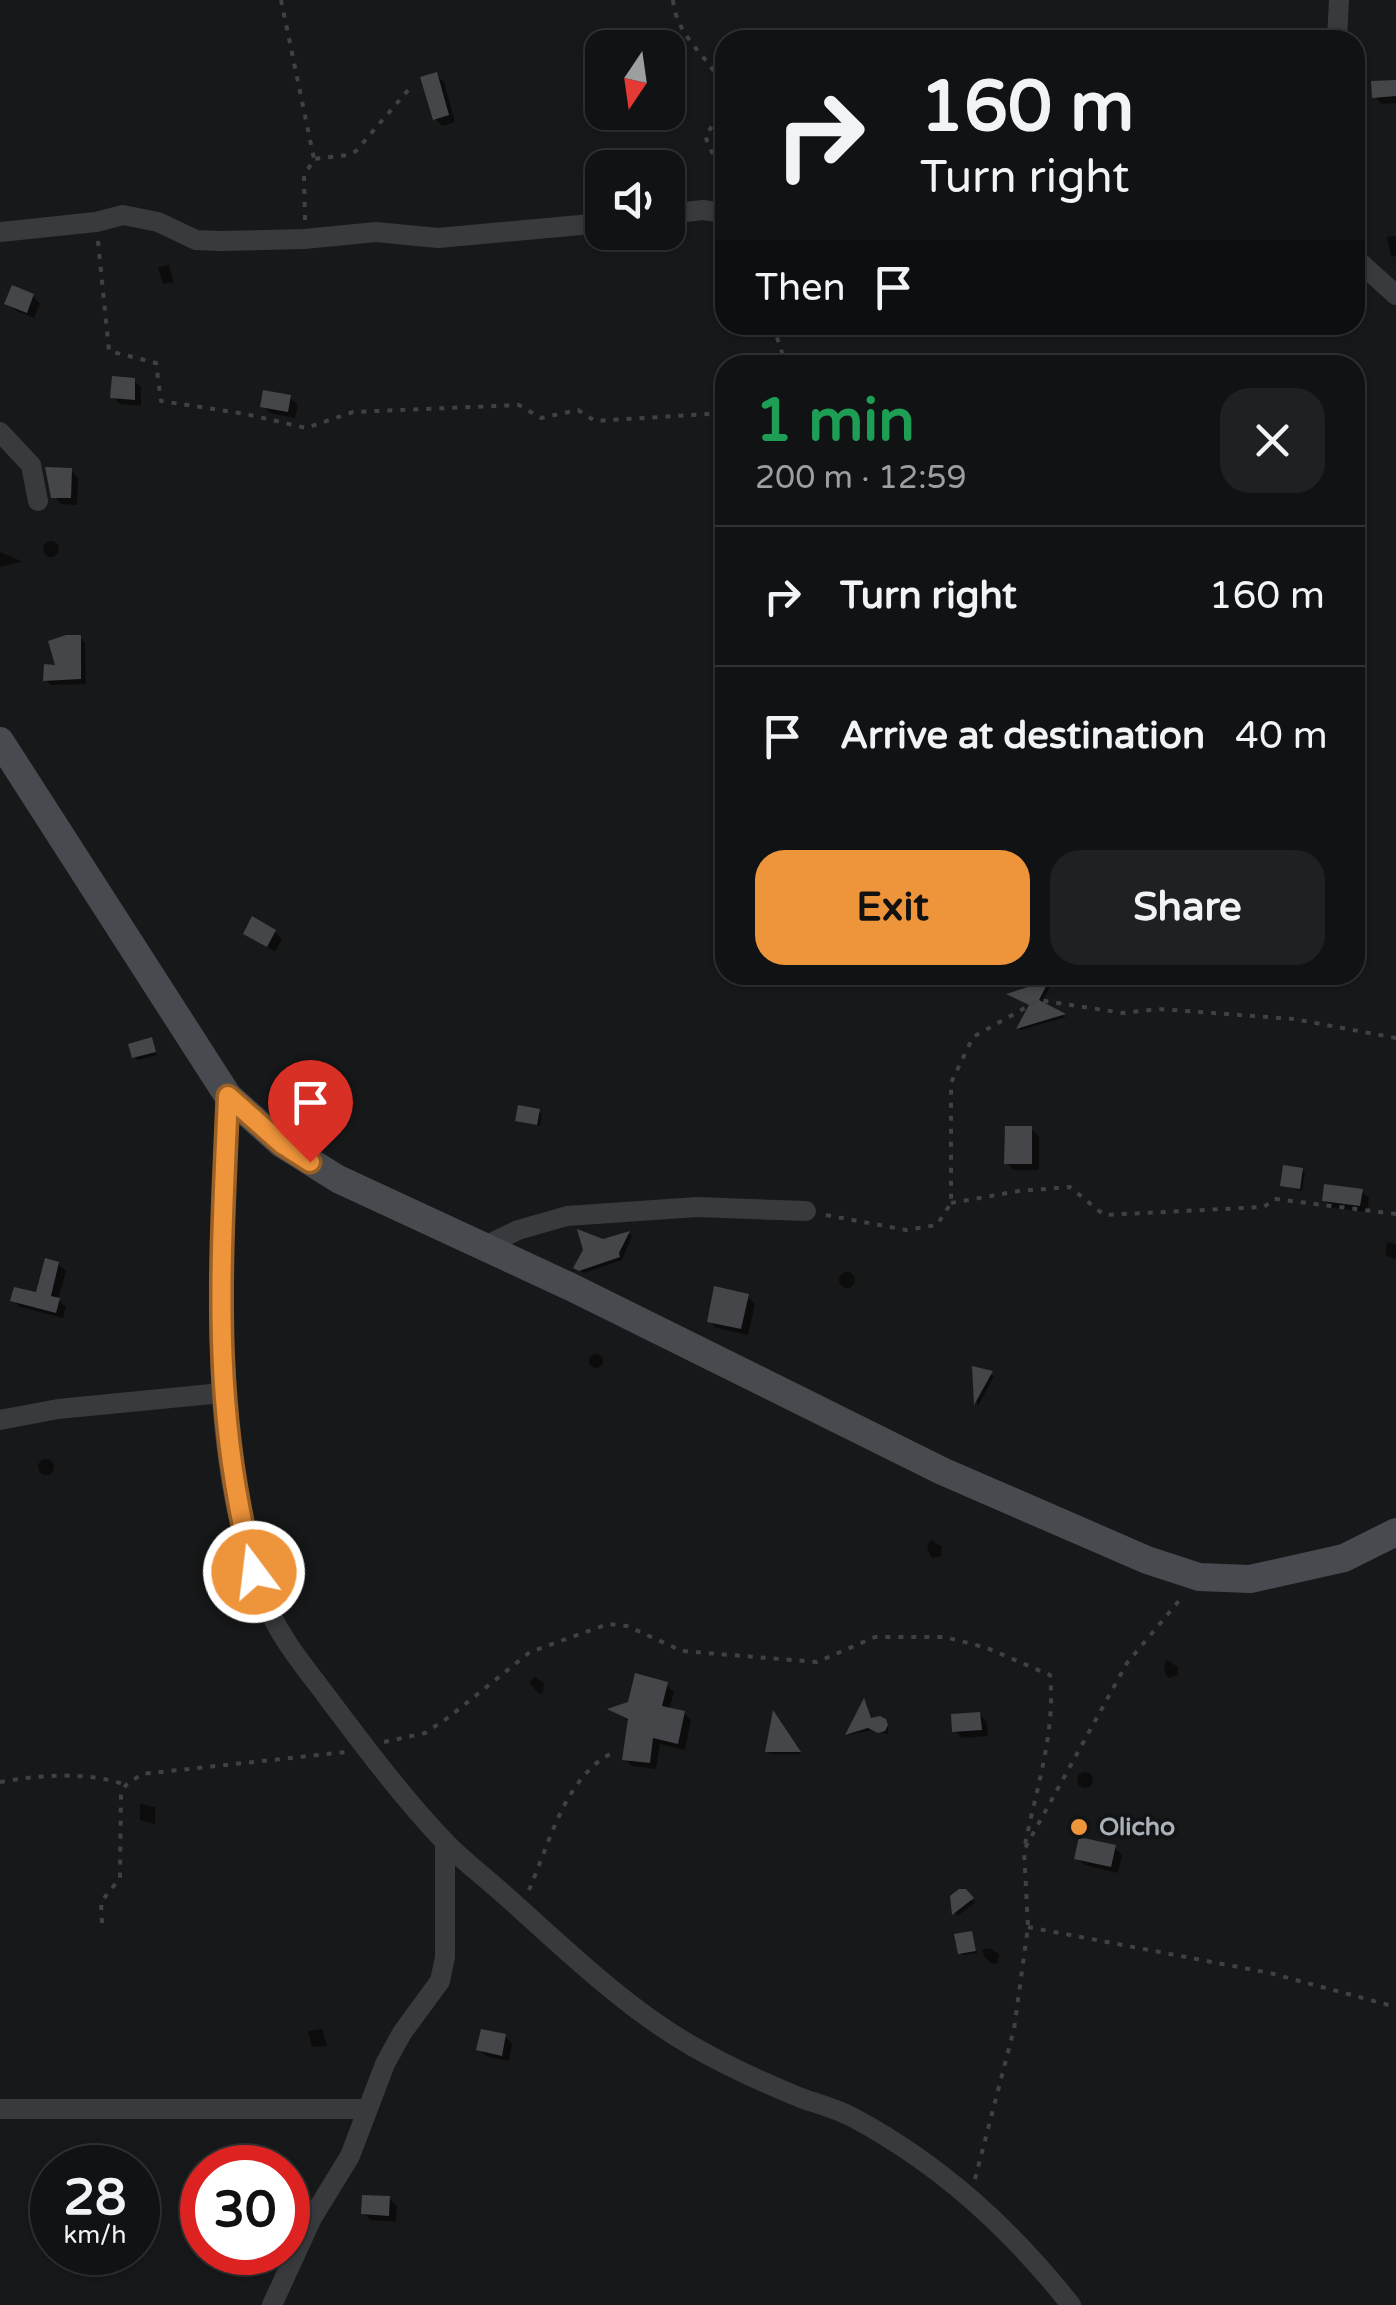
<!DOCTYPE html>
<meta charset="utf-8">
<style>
:root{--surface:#111213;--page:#1e2021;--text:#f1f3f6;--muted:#9c9ea0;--line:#303233;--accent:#ee943b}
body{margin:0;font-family:"Varela Round",sans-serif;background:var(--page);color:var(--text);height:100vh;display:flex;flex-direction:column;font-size:38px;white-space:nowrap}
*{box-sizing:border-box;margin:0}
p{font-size:32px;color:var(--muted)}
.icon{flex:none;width:55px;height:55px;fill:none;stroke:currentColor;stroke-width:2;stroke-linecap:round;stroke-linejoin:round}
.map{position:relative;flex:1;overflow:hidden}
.drawer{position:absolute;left:715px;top:355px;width:650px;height:630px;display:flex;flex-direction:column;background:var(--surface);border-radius:30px;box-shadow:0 2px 8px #0004,0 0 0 2px var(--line)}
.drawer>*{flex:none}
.guide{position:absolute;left:715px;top:30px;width:650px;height:305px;border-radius:30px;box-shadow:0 2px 8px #0004,0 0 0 2px var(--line);background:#111213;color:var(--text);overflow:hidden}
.needle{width:65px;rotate:193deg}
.tools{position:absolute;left:585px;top:30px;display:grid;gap:20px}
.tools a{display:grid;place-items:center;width:100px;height:100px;border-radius:20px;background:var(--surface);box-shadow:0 2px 8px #0004,0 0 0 2px var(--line);font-size:50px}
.speed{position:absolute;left:30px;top:2145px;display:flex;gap:20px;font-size:50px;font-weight:700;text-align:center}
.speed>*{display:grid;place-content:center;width:130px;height:130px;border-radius:50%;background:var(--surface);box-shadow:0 2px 8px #0004,0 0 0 2px var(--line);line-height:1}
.speed small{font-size:25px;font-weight:400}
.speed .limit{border:15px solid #d22;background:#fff;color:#111}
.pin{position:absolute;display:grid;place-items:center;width:85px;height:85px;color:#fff;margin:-102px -42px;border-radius:50% 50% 50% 0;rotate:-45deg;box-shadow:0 0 10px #0007}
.pin .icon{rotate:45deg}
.me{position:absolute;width:110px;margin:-55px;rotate:345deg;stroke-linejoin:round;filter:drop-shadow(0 0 8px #0008)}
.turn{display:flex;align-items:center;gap:35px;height:210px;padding:0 40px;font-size:45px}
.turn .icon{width:130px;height:130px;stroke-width:2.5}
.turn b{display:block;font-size:70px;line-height:85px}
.then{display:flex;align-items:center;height:95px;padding:0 40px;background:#0003;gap:20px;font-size:38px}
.round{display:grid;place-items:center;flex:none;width:105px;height:105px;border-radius:30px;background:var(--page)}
.head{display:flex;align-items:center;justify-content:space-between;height:170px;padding:0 40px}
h1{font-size:60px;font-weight:700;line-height:75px;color:#1e9e55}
.button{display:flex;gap:20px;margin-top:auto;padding:20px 40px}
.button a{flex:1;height:115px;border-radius:30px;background:var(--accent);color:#111;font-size:40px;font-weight:700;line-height:115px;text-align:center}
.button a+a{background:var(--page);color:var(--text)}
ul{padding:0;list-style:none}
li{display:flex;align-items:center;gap:30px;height:140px;padding:0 40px;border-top:2px solid var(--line)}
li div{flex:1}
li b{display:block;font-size:38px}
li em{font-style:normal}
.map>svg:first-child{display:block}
</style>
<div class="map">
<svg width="1396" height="2305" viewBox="0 0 1396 2305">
<rect width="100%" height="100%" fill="#171819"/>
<path fill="#0007" d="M436,75l8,7 11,40 -13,4 -7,-8z
M1396,82v21l-14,1 -7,-7z
M1396,236v20l-5,1 -4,-20z
M169,265l5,17 -11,2 -5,-17z
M33,296l7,8 -6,14 -19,-8 -8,-7z
M1315,325h33l-2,10 -24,-3z
M134,380l7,8v18l-21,-2 -7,-7z
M290,398l8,7 -3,13 -25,-5 -7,-7z
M71,470l7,8 -1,27 -16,-1 -7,-8z
M43 549a8 8 0 1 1 16 0a8 8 0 1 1-16 0Z
M0,552l21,9 1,1 -22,5z
M80,637l5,6 1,41 -35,1 -5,-5 13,-12z
M275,932l7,7 -7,13 -29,-19z
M1037,975h11l4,8 -11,21 25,13 -45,13 -2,-2 12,-22z
M151,1040l6,15 -19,5 -3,-3z
M539,1111l3,3 -2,12 -23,-6z
M1031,1129l8,7v34h-25l-7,-7z
M1302,1170l3,3 -3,18 -20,-6z
M1361,1191l8,7 -2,14 -35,-4 -8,-8z
M630,1234l2,2 -10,24 -38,13 -8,-5 27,-26z
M1387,1242l9,2v15l-11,-4z
M58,1264l8,7 -8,29 8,7 -3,11 -43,-11 -7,-7 25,-5z
M839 1280a8 8 0 1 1 16 0a8 8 0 1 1-16 0Z
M747,1296l8,8 -7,31 -31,-7 -8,-7z
M589 1361a7 7 0 1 1 14 0a7 7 0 1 1-14 0Z
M975,1369l19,7 -16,30 -1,-2z
M38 1467a8 8 0 1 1 16 0a8 8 0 1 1-16 0Z
M931,1540l11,7 -1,9 -8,2 -3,-3 -3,-8z
M1167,1660l11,7v8l-9,3 -3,-3 -2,-9z
M535,1677l9,6 -1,10 -4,1 -10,-12z
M666,1685l8,7 -5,18 15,3 7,7 -6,30 -25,-6 -4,25 -24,-3 -7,-7 5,-37 -18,-12z
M865,1702l7,19h12l4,3v10l-16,-4 -24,5z
M979,1714l8,8 1,14 -26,2 -7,-7z
M774,1716l27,38h-31l-3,-3z
M1077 1780a8 8 0 1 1 16 0a8 8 0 1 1-16 0Z
M140,1804l15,3v17l-15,-4z
M1115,1848l7,7 -4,18 -33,-8 -8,-7z
M965,1892l10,11 -18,13 -5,-19z
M971,1934l6,19 -14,2 -3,-3z
M990,1948l9,6 -1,9 -5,1 -8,-6 -3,-8z
M322,2029l5,17 -15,1 -4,-16z
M505,2036l7,8 -3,17 -23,-5 -7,-7z
M389,2199l8,7 -1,16 -25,-2 -8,-7z"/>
<path fill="#444649" d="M437,72l12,43 -16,5 -13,-43z
M1396,80v16l-24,2 -1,-17z
M12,285l22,9 -7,19 -23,-9z
M112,376l23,2v22l-25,-2z
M263,390l28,5 -3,17 -28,-5z
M45,467l27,1 -1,30h-20z
M66,635h15v44l-38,2 1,-17 11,1 -7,-24z
M252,916l24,14 -9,17 -24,-13z
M1034,975h18l-13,25 27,14 -50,15 13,-24 -23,-11 22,-7z
M152,1037l4,15 -24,6 -4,-14z
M518,1105l22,4 -3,16 -22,-4z
M1005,1126h27v38h-28z
M1283,1165l20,3 -3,21 -20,-3z
M1324,1184l39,5 -3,17 -38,-5z
M577,1229l26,10 27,-8 -11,22 1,4 -41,14 -6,-3 10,-18z
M45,1258l14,4 -8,34 9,2 -4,15 -46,-12 4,-14 22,5z
M714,1286l35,8 -8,35 -34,-7z
M972,1366l21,5 -19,34z
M635,1673l33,9 -6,24 23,5 -7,33 -25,-6 -3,25 -28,-3 6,-41 -21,-10 21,-7z
M864,1698l7,20 9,-2 6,3 2,6 -3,6 -7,2 -10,-5 -23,7z
M773,1710l28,42h-36z
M980,1712l2,18 -30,2 -1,-18z
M1079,1837l37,8 -5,22 -37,-8z
M959,1889h7l8,9 -22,17 -2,-19z
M972,1931l4,20 -18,3 -4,-20z
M481,2029l25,5 -4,22 -26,-6z
M362,2195l28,1 -1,20 -28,-2z"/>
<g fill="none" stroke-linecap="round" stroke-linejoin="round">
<path stroke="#3f4245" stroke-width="4" stroke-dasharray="5 8" stroke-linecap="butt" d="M281,0l33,159
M673,0c6,61 83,70 32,136l20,46
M305,220l-1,-44 10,-17 34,-4 8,-4 53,-62
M98,241l11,110 47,12 5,38 85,13 60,14 47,-16 166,-7 22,13 37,-8 17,11 130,-8
M773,325l13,40
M951,1203l68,-12 51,-4 34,28 160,-8 11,-8 121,15
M826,1215l80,15 31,-5 14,-22v-120l22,-46 66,-37 84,13 36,-4 135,10 102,19
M384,1742l41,-9 24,-16 81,-65 78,-28 19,2 55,25 135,11 58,-25h70l42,11 63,27c6,59 -15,117 -26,175
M0,1782c39,-7 88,-11 126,3
M529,1890c20,-46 36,-113 83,-137
M102,1923l-1,-21 19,-24 1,-84 5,-9 16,-11 204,-22
M1028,1927l242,46 126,34
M975,2179l39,-150 14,-102 -4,-77 103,-187 56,-67"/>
<path stroke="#393a3e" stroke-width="20" d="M1337,40l2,-40
M668,214l35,-4 22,3
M0,232l96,-10 27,-7 35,7 38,18 24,1 84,-2 72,-7 62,6 164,-15
M1355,258l41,37
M0,432l31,33 7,36
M228,1096c-7,162 -28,365 42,516 14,31 38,59 58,86 37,49 75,100 117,144 16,17 36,32 54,48 61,54 122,115 193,156 35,20 72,37 109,52 17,6 36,11 53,20 87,47 156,110 217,187
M485,1246l33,-16 49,-14 130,-9 109,4
M0,1420l58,-11 164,-16
M0,2109h368
M272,2305l40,-87 38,-62 35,-92 17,-31 38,-52 5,-24v-115"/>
<path stroke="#474a4e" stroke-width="28" d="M0,741l228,355 54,48 56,35 233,108 371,184 205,89 52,17 51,2 94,-21 52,-26"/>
</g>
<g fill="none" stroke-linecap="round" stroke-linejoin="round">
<g stroke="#9b6026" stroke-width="25">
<path id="route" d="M254,1572c-44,-164 -33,-308 -26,-476l54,48 28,18"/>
</g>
<use href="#route" stroke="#ee943b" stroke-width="18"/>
</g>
<circle fill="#ee943b" stroke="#121315" stroke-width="4" cx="1079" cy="1827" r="10"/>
<g text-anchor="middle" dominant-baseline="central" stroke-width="8" stroke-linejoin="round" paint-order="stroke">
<g font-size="25" font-weight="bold" fill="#aab1b9" stroke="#121315" text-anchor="start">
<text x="1099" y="1827">Olicho</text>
</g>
</g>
</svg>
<div class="tools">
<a><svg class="needle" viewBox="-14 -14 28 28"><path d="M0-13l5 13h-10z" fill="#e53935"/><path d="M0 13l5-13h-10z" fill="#9c9ea0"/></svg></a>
<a><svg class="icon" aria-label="sound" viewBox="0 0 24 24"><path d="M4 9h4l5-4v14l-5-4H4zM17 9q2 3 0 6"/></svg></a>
</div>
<div class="speed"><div>28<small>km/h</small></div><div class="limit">30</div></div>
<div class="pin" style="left:310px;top:1162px;background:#d93025"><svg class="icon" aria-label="arrive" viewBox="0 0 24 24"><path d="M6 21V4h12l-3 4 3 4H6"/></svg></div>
<svg class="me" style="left:254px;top:1572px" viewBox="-20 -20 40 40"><circle r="17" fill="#ee943b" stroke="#fff" stroke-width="3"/><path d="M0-11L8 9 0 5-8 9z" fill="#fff"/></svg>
<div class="guide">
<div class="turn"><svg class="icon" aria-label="right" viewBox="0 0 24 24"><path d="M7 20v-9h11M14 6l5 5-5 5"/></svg><div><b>160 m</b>Turn right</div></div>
<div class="then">Then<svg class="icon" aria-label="arrive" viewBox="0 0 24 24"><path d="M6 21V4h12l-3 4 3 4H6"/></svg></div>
</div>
<section class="drawer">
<div class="head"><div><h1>1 min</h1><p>200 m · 12:59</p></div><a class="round"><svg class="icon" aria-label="close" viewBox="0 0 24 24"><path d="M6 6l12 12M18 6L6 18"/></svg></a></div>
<ul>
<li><svg class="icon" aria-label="right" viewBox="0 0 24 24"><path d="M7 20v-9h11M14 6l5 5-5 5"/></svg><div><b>Turn right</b></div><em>160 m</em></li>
<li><svg class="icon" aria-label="arrive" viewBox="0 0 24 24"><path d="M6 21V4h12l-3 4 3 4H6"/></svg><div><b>Arrive at destination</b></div><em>40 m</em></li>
</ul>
<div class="button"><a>Exit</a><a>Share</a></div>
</section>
</div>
